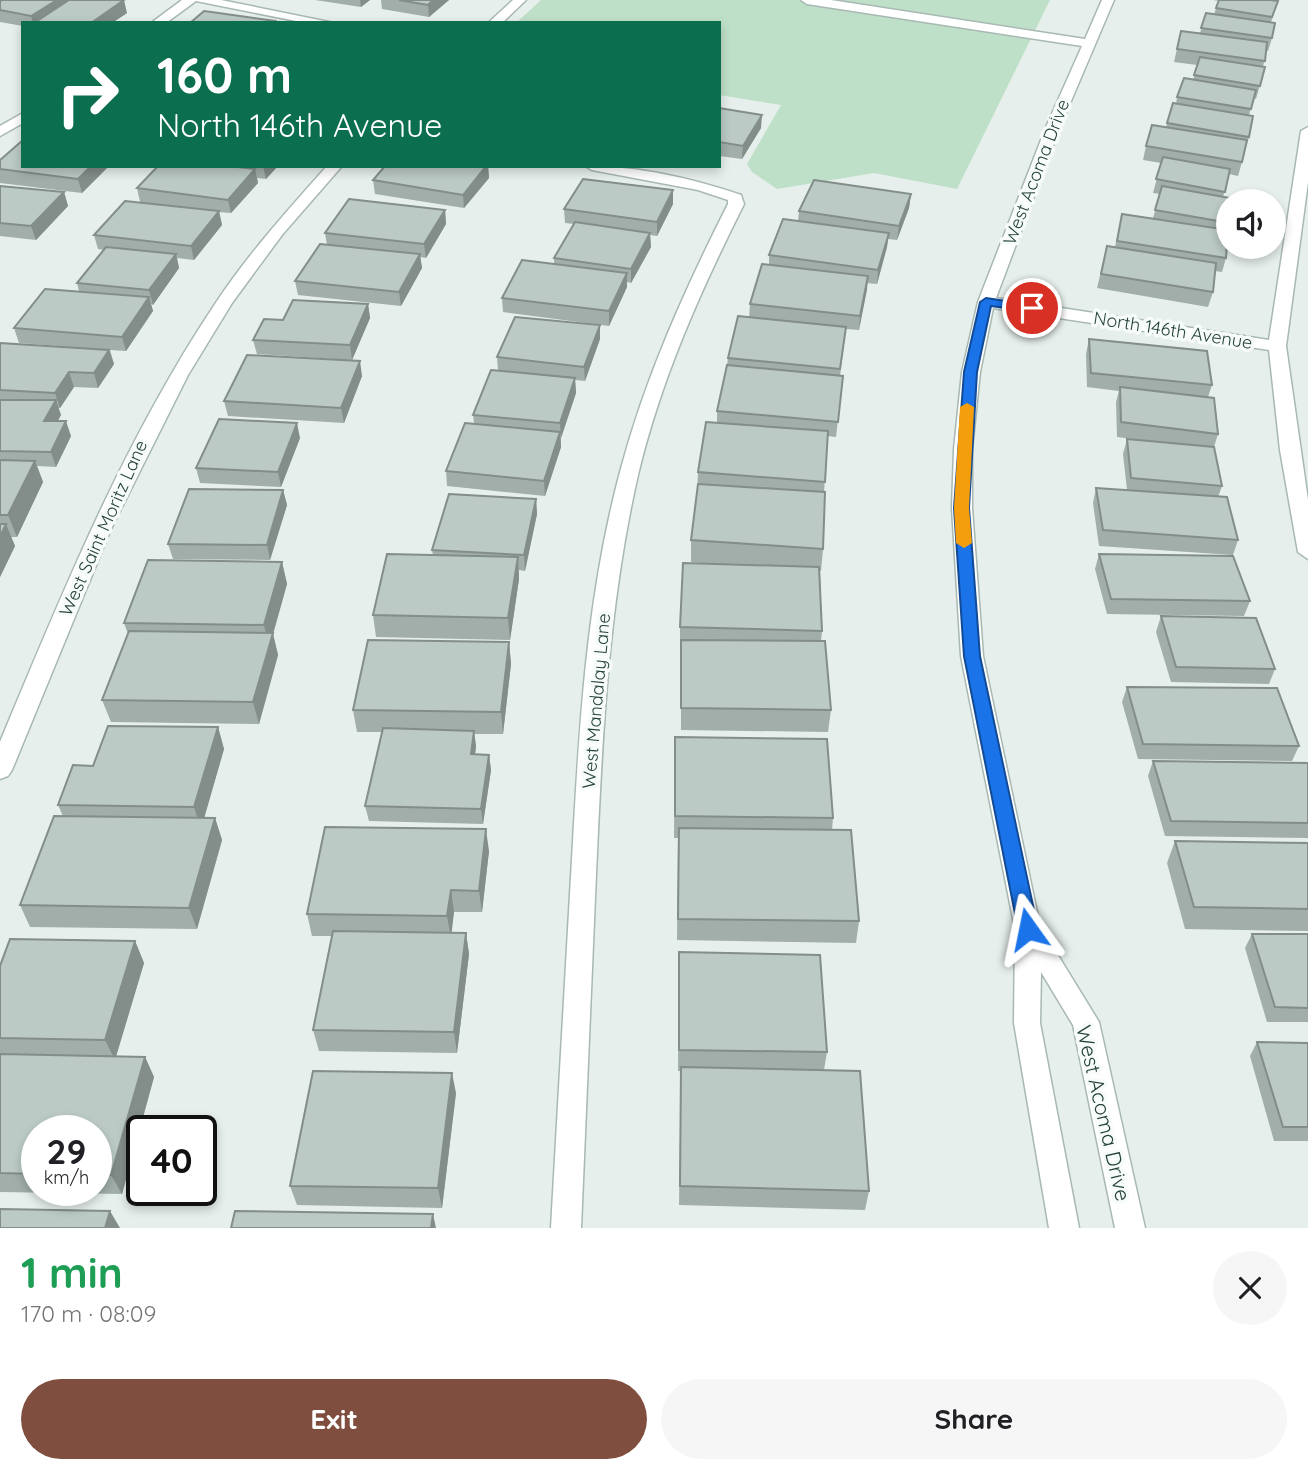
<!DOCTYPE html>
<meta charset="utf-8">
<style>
:root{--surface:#fff;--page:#f6f6f6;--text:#202124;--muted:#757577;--accent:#7f4e3f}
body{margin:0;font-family:Quicksand,sans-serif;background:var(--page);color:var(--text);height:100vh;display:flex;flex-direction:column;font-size:26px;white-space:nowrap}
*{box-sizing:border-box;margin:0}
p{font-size:23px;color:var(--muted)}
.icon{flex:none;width:38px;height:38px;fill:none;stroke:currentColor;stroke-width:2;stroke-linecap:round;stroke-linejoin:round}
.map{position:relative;height:1228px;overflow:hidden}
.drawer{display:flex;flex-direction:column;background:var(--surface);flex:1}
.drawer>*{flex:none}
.banner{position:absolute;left:21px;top:21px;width:700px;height:147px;border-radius:0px;box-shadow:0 4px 10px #0003;background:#0b6e4f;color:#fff;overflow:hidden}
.tools{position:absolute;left:1216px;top:189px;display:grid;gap:14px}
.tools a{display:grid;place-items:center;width:70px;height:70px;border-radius:50%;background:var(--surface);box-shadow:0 4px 10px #0003;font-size:35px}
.speed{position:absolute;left:21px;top:1115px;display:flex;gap:14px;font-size:35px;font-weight:700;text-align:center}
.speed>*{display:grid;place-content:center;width:91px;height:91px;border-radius:50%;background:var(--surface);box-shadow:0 4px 10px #0003;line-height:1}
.speed small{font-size:18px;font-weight:400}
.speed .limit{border:4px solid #111;border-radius:10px;background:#fff;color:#111}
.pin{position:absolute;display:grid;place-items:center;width:60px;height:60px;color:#fff;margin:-30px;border:4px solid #fff;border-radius:50%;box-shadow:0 2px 7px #0007}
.me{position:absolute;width:77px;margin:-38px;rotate:348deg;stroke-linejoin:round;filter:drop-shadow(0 0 5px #0008)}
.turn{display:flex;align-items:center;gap:24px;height:147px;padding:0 21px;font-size:32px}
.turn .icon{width:91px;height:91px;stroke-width:2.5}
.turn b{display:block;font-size:49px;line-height:60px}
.round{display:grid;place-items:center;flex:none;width:74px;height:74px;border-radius:37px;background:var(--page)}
.summary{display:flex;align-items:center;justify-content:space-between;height:119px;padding:0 21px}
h1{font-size:42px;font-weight:700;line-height:52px;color:#1e9e55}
.action{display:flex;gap:14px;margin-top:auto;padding:14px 21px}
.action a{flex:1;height:80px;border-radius:42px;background:var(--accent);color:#fff;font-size:28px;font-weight:700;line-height:80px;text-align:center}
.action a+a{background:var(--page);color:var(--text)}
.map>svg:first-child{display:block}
</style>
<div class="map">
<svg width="1308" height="1228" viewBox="0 0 1308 1228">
<rect width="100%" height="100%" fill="#e6efeb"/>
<path fill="#bfe0c8" d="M541,0h509l-93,189 -83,-16 -97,16 -25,-17 -5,-8 34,-59 -62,-10v-72h-203z"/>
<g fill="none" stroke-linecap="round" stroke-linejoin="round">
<g stroke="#a8b8b2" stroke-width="3">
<path id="minor" d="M182,0h39l113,23h-28l-110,-22 -30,22h-15z
M513,0h13l-24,23h-14z
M801,0h30l254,39 17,-39h12l-54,127 -64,171 273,42 32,-209 7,-4v55l-22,164 22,154v59l-10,-7 -18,-102 -11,-100 -276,-42 -13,64 -8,77v59l11,148 57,270 59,96 46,206h-30l-42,-203 -32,-53 -1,51 39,205h-30l-35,-205 1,-94 -54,-273 -9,-148 2,-59 8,-77 16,-70 68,-175 36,-81 -275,-42z
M23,113v10l-23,13v-10z
M327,166h15l-60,69 -50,68 -44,72 -77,154 -99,241 -4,6 -8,3v-37c63,-151 125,-304 217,-441 32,-48 71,-91 110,-135z
M585,166c53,0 106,12 156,29l3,9c-44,88 -83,175 -106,271 -30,131 -36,264 -42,399 -5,118 -10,236 -15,354h-30c7,-123 14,-246 21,-369 7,-129 14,-260 48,-387 25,-94 64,-181 108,-268v-4l-30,-10 -106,-20z"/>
</g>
<use href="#minor" fill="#fff" fill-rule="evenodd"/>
</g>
<path fill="#a1aea9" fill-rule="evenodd" d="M315,0h55l-9,7z
M381,0h68l-20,17 -47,-8z
M1213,0h57l4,14 -3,8 1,16 -4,13h-2l-3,16h2l-9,32 -2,-1 -5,17v22l-7,25 -4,14 -9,-2 -6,23 5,7 -6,25 4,29 -4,14 -7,-1 -2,21 -5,15 -111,-19 10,-42 8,1 7,-33 31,4 7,-24 -7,-1 8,-30 -18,-3 3,-14 20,-19 7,-24 3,1 1,-7 16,-17 4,-15 -23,-3 7,-31 19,2 6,-20 8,1 5,-13z
M0,1l127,12 -15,10h-89v3l-23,-4z
M719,108l42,20 -19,31 -23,-3z
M0,160l109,6 -27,27 -82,-10z
M158,166h120l-12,13 -9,-1 1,5 -27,30 -12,-1 3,13 -28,35 -17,-2 2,10 -26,37 -2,-1 2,7 -27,40 -16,-1 4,14 -16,24 -24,-1 -14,21h-2l3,7 -4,6 14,15 -15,31 -19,-1 6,16 -26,55h-6l4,9 -15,31v-234l85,5 -66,-5 -5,-15 65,-37 -2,-8 27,-33 -6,-1 -4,-14 101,-26 -55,-7 -3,-14z
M385,166h103l1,12 -25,30 -89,-14 -2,-14z
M0,186l64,6 4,14 -32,34 -36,-4z
M673,190v14l-16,32 -7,-1 1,12 -20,36 -4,-1v5l-18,39 -106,-14 -1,-14 52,-34v-6l20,-34 -9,-1 -1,-14z
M911,194l-2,14 -12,32 -9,-1 -1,8 -10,37 -10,-1 -8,47 -13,-1 -6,47h3l-7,61 -8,-1 -4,56 -1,57 -2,22h-1l2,60 -1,10 10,69 -3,22 -147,-2v-81h-1v-22l32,-63 -21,-2v-22l6,-46 1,-22 19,-50v-11l10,-46 1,-7 21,-40 1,-14 19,-39v-10l29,-34 1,-10z
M445,210l1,14 -20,34 -6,-1 2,11 -21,38 -103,-11 -3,-14 32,-36 -2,-12z
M368,304l2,14 -18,42 -95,-6 -4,-14 30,-20z
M600,325v14l-15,42 -10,-1 1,13 -15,45v9l-16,49 -98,-10 -1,-15 28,-48 -1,-8 25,-44 -1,-14z
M1089,339l123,46 -4,12 10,37 -4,13 8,39 -4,11 20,43 -5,15 -134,-9 -6,-43 3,-15 31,2 -4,-36 4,-15 29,3 -39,-5 -1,-35 3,-11 -32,-4 -1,-33z
M362,376l-18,47 -116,-7 -4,-15z
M300,438l-19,49 -81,-4 -4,-15z
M283,490l4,15 -17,55 -97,-1 -5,-15z
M536,499l1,15 -12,57 -6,-1v9l-9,61 -134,-3 -3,-22 60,-60 -1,-5z
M1099,554l151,47 -6,15 -137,-2 -12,-45z
M282,562l5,22 -14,50 5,21 -19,69 -148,-2 -9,-22 26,-66 -4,-11z
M1161,616l114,53 -6,15 -98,-2 -15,-50z
M509,642l2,22 -8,70h-29l2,12 -1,9h14l2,15 -8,54 -114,-3 -4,-15 17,-74h-25l-4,-22z
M1127,687l172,59 -7,15 -154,-2 -16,-57z
M218,727l6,22 -20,69h11l7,22 -25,89 -167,-2 -10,-22 43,-89 -5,-11 35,-39z
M675,737l158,81 -1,12 27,91 -3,22 -179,-3 1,-102h-4z
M1153,761l155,2v75l-143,-2 -17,-60z
M1175,841l133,2v88l-123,-2 -18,-66z
M489,851l-7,61h-28l-3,21h15l3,21 -12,99 -138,-2 -6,-21 19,-94h-20l-5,-22z
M1252,934h56v88h-41l-22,-74z
M135,941l9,22 -28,93 29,1 9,20 -32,117 -122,-2v-226zM37,1130h59v60h-59z
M679,952l148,100 -3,18 45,121 -4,19 -186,-5 2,-134h-3z
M1257,1042l51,1v98h-34l-24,-85z
M456,1093l-14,115 -145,-3 -7,-19z"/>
<path fill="#838d89" d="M57,0h16l-40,23 -2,-7z
M124,0l3,13 -15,10h-21z
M360,0h10l-9,7z
M433,0h16l-20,17 -1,-12z
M762,115l-1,13 -19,31 1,-13z
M91,166h18l-27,27 -4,-14z
M263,166h15l-12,13z
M486,166h2l1,12 -25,30 -1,-13z
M255,169l3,14 -27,30 -3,-13z
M673,190v14l-16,32v-14z
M64,192l4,14 -32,34 -5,-14z
M911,194l-2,14 -12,32 2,-14z
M445,210l1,14 -20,34 -2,-14z
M219,211l3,14 -28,35 -3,-14z
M650,233l1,14 -20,36v-14z
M889,233l-2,14 -10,37 1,-14z
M176,254l3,14 -26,37 -4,-15z
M420,254l2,14 -21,38 -2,-14z
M627,273v14l-18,39v-15z
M868,276l-1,14 -8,40 1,-14z
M149,297l4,14 -27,40 -4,-14z
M368,304l2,14 -18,42 -2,-15z
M600,325v14l-15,42 -1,-14z
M109,350l5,14 -16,24 -4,-15z
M360,361l2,15 -18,47 -3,-15z
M69,372l5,15 -14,21 -5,-15z
M575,378l1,15 -15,45 -1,-15z
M56,400l5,15 -11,21 -6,-15z
M66,421l5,15 -15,31 -5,-15z
M297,423l3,15 -19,49 -3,-15z
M560,432l1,15 -16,49 -1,-15z
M35,461l8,21 -26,55 -9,-22z
M283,490l4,15 -17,55 -3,-15z
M536,499l1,15 -12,57 -1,-16z
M6,524l9,22 -15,31v-40z
M518,557l1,22 -9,61 -2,-22z
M282,562l5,22 -14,50 5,21 -19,69 -6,-22 16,-56 -5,-21z
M509,642l2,22 -8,70 -2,-22z
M218,727l6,22 -23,80 -7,-22z
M474,731l2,15 -3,24 -2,-16z
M489,755l2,15 -8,54 -2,-15z
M215,818l7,22 -25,89 -8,-21z
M486,829l3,22 -7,61 -3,-21z
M451,890l3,22 -3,26 -4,-22z
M466,933l3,21 -12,99 -3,-21z
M135,941l9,22 -29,97 -10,-20z
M145,1057l9,20 -32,117 -11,-19z
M452,1073l4,20 -14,115 -4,-20z
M110,1211l10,17h-15z
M433,1214l3,14h-5z"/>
<path fill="#bbcac4" stroke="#838d89" stroke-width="2" d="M2,0h55l-26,16 -31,-6v-9z
M69,0h55l-33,23h-57z
M399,0h34l-5,5z
M1219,0h51l8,1 -6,16 -56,-9z
M204,11l71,10 -2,2h-83z
M1206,13l69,10 -3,15 -71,-10z
M1181,31l86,11 -2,19 -88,-12z
M1200,57l65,10 -5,19 -66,-11z
M1184,78l72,12 -5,19 -74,-12z
M1173,103l80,13 -4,21 -82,-14z
M719,108l43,7 -19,31 -24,-4z
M1152,125l95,15 -5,22 -96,-16z
M23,140v26h68l-13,13 -78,-10v-9z
M1163,157l67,12 -5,23 -69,-13z
M158,166h71l26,3 -27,31 -91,-12z
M385,166h101l-23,29 -90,-15z
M583,179l90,11 -16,32 -93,-13z
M814,180l97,14 -12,32 -100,-15z
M0,186l64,6 -33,34 -31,-3z
M1162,186l68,12 -6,24 -69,-12z
M349,199l96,11 -21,34 -99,-11z
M125,201l94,10 -28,35 -97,-11z
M1122,214l106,16 -2,28 -109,-17z
M783,219l106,14 -11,37 -109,-15z
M575,222l75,11 -19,36 -77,-11z
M320,244l100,10 -21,38 -104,-11z
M1107,246l109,17 -3,29 -112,-18z
M106,247l70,7 -27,36 -72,-7z
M522,260l105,13 -18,38 -107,-13z
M762,264l106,12 -8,40 -110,-12z
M45,289l104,8 -27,40 -108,-9z
M293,300l75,4 -18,41 -97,-5 11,-21 19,1z
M738,316l108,11 -6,42 -112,-11z
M515,317l85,8 -16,42 -87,-10z
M1089,339l118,12 5,34 -121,-12z
M0,343l109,7 -15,23 -25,-1 -14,21 -55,-3z
M247,355l113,6 -19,47 -117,-7z
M727,365l116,11 -5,46 -121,-11z
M491,370l84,8 -15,45 -87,-8z
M1120,387l94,11 4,36 -97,-12z
M0,400h56l-12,21h22l-15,31 -51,-1z
M219,419l78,4 -19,49 -82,-4z
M706,422l122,9 -3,51 -127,-10z
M465,423l95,9 -16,49 -98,-10z
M1127,439l87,8 8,39 -91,-8z
M0,460l35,1 -27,54h-8z
M698,484l127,8 -2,57 -132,-9z
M1096,488l131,9 11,43 -135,-10z
M189,489l94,1 -16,55 -99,-1z
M449,494l87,5 -12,56 -92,-5z
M0,524h6l-6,13z
M387,554l131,3 -10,61 -135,-3z
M1099,554l134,2 17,45 -139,-2z
M148,560l134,2 -18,63 -140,-2z
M683,563l136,4 3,64 -142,-4z
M1161,616l95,2 19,51 -99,-2z
M129,631l144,2 -20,69 -151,-2z
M368,640l141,2 -8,70 -148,-2z
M681,640l144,1 6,69 -150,-2z
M1127,687l150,1 22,58 -156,-2z
M108,726l110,1 -24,80 -136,-2 15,-40 20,1z
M383,728l91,3 -3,23 18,1 -8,54 -116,-3z
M675,737l152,2 6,79 -158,-2z
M1153,761l155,2v60l-137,-2z
M54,816l161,2 -26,90 -169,-3z
M325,827l161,2 -7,62 -28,-1 -4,26 -140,-2z
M679,828l172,2 8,91 -181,-2z
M1175,841l133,2v66l-114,-2z
M333,931l133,2 -12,99 -141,-2z
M1252,934h56v74l-33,-1z
M10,939l125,2 -30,99 -105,-2v-72z
M679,952l141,3 7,97 -148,-2z
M1257,1042l51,1v84h-25z
M0,1054l145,3 -34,118h-15v-45h-59v44l-37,-1z
M681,1067l179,4 9,120 -189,-5z
M313,1071l139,2 -14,115 -148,-2z
M0,1209l110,2 -5,17h-105z
M235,1211l198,3 -2,14h-200z"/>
<path fill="#1a73e8" stroke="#114b97" stroke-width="2" d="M986,298l46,7 7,3 -7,4 -41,-6 -14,66 -8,136 11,148 58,273 -3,6h-14l-3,-6 -54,-273 -10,-148 10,-136 16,-70z"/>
<path fill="#f59e0b" d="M967,403l7,4 -5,101 3,35 -8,5 -8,-5 -2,-35 6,-101z"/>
<g text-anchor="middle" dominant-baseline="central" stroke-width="7" stroke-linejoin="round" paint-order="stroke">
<g font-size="18" fill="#24423a" stroke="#f7fbf9">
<text transform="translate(1036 172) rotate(-69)">West Acoma Drive</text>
<text transform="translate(1173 330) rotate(9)">North 146th Avenue</text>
<text transform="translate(103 528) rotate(-66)">West Saint Moritz Lane</text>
<text transform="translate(596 701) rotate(-85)">West Mandalay Lane</text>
</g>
<g font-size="21" fill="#24423a" stroke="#f7fbf9">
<text transform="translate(1104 1113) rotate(77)">West Acoma Drive</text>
</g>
</g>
</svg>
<div class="tools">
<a><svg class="icon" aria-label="sound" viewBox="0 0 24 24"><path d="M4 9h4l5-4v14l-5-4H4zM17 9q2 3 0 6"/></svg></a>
</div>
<div class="speed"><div>29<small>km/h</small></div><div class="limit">40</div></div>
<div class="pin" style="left:1032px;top:308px;background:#d93025"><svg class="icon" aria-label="arrive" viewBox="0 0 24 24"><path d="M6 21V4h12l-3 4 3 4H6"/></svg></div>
<svg class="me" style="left:1028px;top:929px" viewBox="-20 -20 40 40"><path d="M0-17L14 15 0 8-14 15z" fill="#1a73e8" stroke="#fff" stroke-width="4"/></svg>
<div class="banner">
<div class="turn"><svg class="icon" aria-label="right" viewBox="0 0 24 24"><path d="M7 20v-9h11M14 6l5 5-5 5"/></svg><div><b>160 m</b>North 146th Avenue</div></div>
</div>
</div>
<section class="drawer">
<div class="summary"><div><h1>1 min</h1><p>170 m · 08:09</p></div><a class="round"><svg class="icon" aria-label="close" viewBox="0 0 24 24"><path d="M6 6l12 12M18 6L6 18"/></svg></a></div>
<div class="action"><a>Exit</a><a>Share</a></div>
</section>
